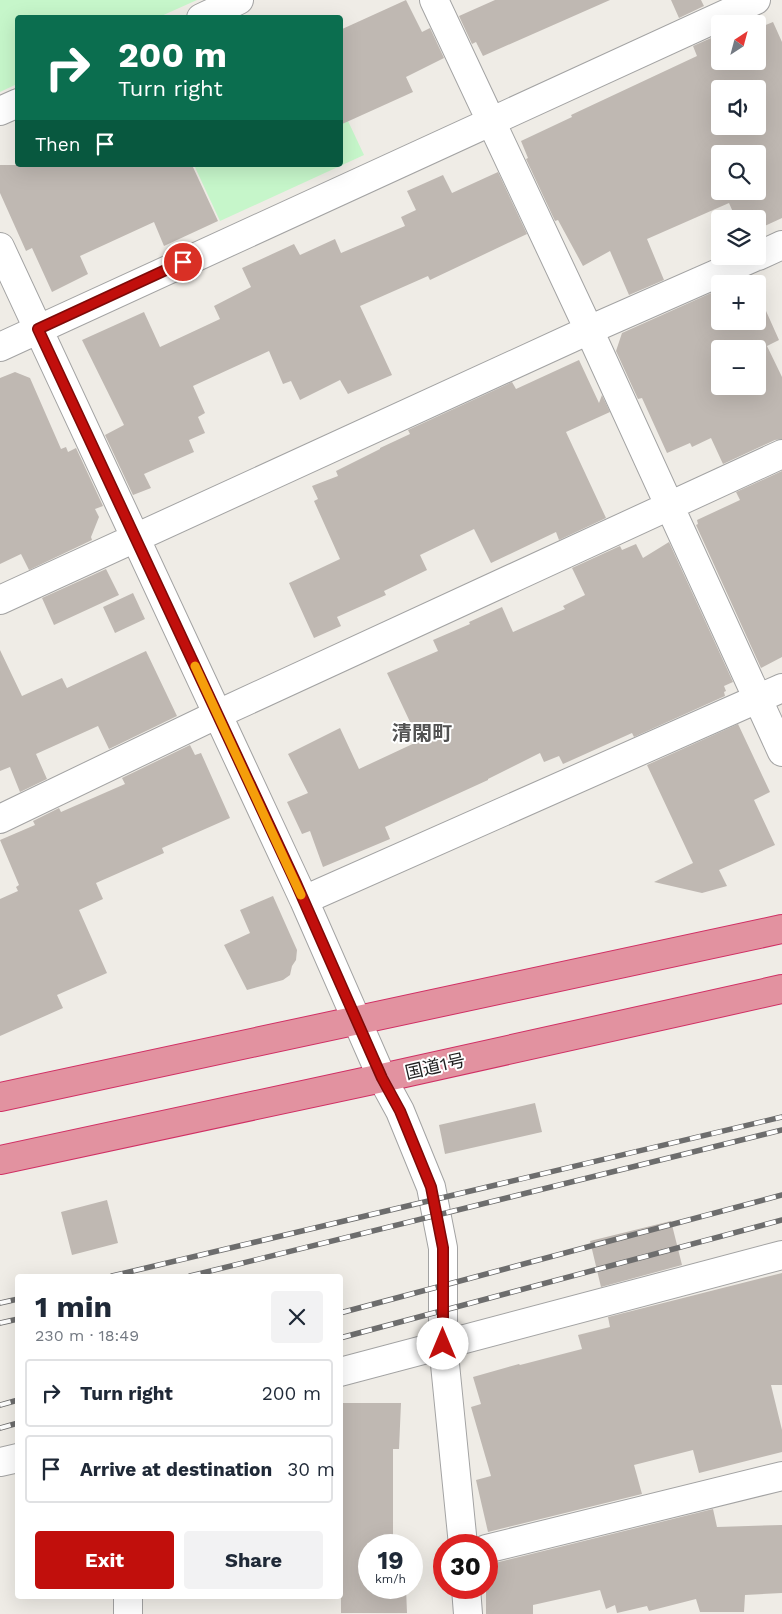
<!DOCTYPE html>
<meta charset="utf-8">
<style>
:root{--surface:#fff;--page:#f2f2f3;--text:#1f2937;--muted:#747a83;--line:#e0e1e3;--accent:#c10f0c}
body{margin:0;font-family:"Work Sans","Noto Sans JP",sans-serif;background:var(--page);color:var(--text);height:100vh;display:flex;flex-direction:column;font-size:19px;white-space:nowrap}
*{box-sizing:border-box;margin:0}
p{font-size:16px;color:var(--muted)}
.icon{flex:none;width:28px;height:28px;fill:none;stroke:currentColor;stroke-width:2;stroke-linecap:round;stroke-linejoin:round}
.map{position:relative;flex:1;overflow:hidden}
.panel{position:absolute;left:15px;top:1274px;width:328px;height:325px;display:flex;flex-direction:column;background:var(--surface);border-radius:5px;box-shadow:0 5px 20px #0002}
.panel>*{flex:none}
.guide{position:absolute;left:15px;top:15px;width:328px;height:152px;border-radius:5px;box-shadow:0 5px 20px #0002;background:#0b6e4f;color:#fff;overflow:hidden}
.needle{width:32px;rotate:36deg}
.tools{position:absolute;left:711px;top:15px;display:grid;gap:10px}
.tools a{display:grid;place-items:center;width:55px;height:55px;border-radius:5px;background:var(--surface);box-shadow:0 5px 20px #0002;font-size:25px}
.speed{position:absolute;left:358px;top:1534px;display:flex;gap:10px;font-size:25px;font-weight:700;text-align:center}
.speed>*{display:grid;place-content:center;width:65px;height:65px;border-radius:50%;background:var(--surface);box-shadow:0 5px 20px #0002;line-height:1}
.speed small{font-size:12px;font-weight:400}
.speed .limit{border:8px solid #d22;background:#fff;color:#111}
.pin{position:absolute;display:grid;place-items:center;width:42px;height:42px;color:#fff;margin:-21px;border:2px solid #fff;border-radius:50%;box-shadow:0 1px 5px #0007}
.me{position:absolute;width:55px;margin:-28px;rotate:0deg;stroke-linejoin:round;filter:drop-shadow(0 0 4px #0008)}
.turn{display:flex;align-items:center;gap:18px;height:105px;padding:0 20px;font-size:22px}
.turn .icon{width:65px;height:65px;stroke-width:2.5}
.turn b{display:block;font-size:35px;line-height:42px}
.then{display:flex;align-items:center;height:48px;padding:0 20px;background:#0003;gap:10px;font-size:19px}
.round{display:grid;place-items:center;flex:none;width:52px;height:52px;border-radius:5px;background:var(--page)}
.summary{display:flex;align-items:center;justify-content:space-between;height:85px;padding:0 20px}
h1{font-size:30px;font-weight:700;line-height:38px}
.primary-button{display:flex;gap:10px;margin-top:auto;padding:10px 20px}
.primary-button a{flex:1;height:58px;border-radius:5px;background:var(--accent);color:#fff;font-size:20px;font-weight:700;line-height:58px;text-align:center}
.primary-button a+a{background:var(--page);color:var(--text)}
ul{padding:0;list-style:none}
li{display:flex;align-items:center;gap:15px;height:68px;margin:0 10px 8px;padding:0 10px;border:2px solid var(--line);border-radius:5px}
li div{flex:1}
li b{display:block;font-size:19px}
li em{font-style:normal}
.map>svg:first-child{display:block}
</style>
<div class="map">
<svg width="782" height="1614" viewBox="0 0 782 1614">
<rect width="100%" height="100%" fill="#efece6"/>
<path fill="#c6f6ca" d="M0,0h197l-38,17 -141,1 -1,66 -17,8z
M348,121l16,34 -144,66 -26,-56h146v-40z"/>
<path fill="#bfb8b2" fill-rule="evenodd" d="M406,0l16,32 8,-4 14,30 -38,19 7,15 -73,33v-95z
M495,0h115l-127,56 -7,-14 -4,2 -13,-28z
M671,0h30l3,6 -25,12z
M773,22l9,20v176l-24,11v-10h-22l-7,-16 -82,36 17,41 -35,15 -19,-44 -27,15 -25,-46 -3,1 -29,-62 2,-1 -7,-17 51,-24 -1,-2 126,-59 -4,-10 25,-11 2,4v22h38v-33zM720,89h38v37h-38zM720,154h38v37h-38z
M0,165h192l26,56 -54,25 -10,-24 -74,34 8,18 -36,18 -20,-44 -6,3 -26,-58z
M498,172l29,62 -97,46 -2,-4 -68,30 32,69 -44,19 -8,-14 -40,20 -9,-19 -8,3 -14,-33 -76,35 12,27 -7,4 7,16 -16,7 5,12 -50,22 7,14 -18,7 -28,-60 19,-10 -42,-85 62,-28 16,35 60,-28 -6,-13 37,-19 -9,-19 52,-24 6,11 35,-16 6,14 64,-27 -4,-9 15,-7 -9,-19 36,-16 9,18z
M720,289v32h38v-28l21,47 -12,6 15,31v62l-7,1 -52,24 -12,-26 -19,9 -2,-4 -23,10 -25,-55 -4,1 -22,-48 6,-18zM720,349h38v37h-38z
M579,360l20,43 3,-8 8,17 -44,20 40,86 -47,22 -3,-8 -65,31 -17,-34 -54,26 7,15 -43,21 2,4 -49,22 4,9 -27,12 -25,-55 51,-24 -26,-58 4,-2 -6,-13 26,-10 -2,-5 44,-22v-1l30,-14 -2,-4 104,-48 4,7z
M15,372l15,6 31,71 5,-2 2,5 8,-4 27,58 -8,3 4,8 -8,20 1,3 -63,30 -8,-16 -21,10v-186z
M782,471v186l-21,11 -65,-143 2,-1 -1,-4 43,-20 -4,-8z
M669,542l64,140 -9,4 2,5 -2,1 1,4 -91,41 -2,-4 -69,31 -4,-8 -15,6 -4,-9 -52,26v1l-103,47 5,12 -67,28 -13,-36 -8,3 -15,-32 21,-9 -20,-39 52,-26 19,41 60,-28 -32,-68 51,-22 -5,-11 37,-16 -1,-2 33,-15 11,25 52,-23 -2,-3 22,-11 -13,-27 48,-22 2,4 14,-6 7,14z
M106,569l13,26 -65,30 -12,-27z
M133,593l12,26 -30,14 -12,-26z
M0,650l22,46 40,-18 5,10 79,-37 31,65 -68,33 -11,-23 -62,28 11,25 -27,13 -10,-25 -10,4z
M738,724l32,68 -16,8 21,45 -56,25 8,16 -25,7 -48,-11 39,-19 -46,-98z
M190,745l5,10 6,-2 29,65 -68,30 2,5 -68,30 7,16 -24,11 28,63 -50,22 6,13 -63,28v-137l18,-8 -2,-4 3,-2 -19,-45 35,-15 -2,-4 26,-13 2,4 64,-28 -3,-6z
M273,896l24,54 -1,10 -4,6 -2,9 -7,5 -36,10 -23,-45 26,-12 -10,-23z
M535,1103l7,29 -97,22 -6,-29z
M107,1200l11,43 -46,12 -11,-43z
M671,1221l11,44 -81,22 -11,-46z
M782,1273v112h-11l11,45v22l-83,21 -6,-23 -59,15 8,29 -154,38 -12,-52 15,-4 -20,-69 10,-3 -8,-27 46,-13 1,1 62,-16 -4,-14 32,-8 -2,-10z
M340,1403h61l-2,46h-6v95h13v1h-37v43h37l1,25h-66z
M713,1509l4,18 65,-2v68l-37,2 -1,17h-44l-4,-13 -47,12 -2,-5 -30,7 -2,-8 -9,4 -6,-19 -67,15v9h-47v-44h11l-2,-7z"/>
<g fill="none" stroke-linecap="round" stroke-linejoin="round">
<g stroke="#a3a3a3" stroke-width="30">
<path id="minor" d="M434,0l155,330 193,422
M201,18l38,-18
M0,111l18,-8
M0,247l304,653 78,178 18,33 31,76 12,61v96l20,201
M758,256l24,-11
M0,347l756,-347
M0,600l589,-270 168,-74
M0,819l218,-105 564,-260
M304,900l478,-212
M340,1372l442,-117
M0,1462l18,-4
M486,1549l296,-73
M466,1588l2,26
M128,1614v-18"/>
</g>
<g stroke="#d03064" stroke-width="30">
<path id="highway" d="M0,1097l782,-168
M0,1160l382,-82 400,-89"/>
</g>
<use href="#minor" stroke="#fff" stroke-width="28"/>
<use href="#highway" stroke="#e292a0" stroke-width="28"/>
<g stroke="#6d6d6d" stroke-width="5.5">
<path id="rail" d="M112,1276l670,-159
M190,1276l592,-146
M0,1303l18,-4
M340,1313l442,-118
M0,1323l18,-4
M340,1338l442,-118
M0,1405l18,-5
M0,1428l18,-5"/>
</g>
<use href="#rail" stroke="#fff" stroke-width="4" stroke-dasharray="11" stroke-linecap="butt"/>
</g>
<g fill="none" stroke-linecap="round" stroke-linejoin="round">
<g stroke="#7d0a08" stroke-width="12">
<path id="route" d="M183,262l-145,67 258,554 86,195 18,33 31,76 12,61v96"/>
</g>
<use href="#route" stroke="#c10f0c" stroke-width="9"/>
<path stroke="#f59e0b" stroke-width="9" d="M195,666l106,229"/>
</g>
<g text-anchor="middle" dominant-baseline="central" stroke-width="4" stroke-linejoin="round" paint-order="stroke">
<g font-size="18" fill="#1f1f1f" stroke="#fff">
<text transform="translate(435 1066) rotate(-13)">国道1号</text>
</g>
<g font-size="20" font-weight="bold" fill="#525252" stroke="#fff">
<text x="422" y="733">清閑町</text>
</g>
</g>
</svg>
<div class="tools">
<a><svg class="needle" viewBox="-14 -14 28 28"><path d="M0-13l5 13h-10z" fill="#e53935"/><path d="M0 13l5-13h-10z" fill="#747a83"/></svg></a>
<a><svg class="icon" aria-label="sound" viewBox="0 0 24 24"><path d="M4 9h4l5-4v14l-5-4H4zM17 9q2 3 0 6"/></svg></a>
<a><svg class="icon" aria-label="search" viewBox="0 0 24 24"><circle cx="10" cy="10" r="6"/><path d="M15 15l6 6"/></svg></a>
<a><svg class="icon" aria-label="layers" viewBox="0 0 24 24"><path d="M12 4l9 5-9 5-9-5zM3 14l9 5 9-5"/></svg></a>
<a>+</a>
<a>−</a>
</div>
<div class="speed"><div>19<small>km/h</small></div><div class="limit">30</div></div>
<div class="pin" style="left:183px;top:262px;background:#d93025"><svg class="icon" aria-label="arrive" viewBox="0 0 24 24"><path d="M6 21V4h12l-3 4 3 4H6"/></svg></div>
<svg class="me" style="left:443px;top:1344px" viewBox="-20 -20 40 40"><circle r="19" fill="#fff"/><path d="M0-13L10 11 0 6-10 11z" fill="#c10f0c"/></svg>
<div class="guide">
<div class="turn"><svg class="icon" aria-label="right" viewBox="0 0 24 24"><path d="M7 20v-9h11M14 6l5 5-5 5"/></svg><div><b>200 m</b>Turn right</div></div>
<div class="then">Then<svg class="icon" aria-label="arrive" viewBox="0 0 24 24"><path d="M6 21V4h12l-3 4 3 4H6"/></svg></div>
</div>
<section class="panel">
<div class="summary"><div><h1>1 min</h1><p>230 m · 18:49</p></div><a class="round"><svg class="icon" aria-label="close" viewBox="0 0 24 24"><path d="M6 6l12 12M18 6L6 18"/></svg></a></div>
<ul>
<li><svg class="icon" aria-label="right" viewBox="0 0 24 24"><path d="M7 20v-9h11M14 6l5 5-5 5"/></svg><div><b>Turn right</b></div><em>200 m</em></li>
<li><svg class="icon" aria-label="arrive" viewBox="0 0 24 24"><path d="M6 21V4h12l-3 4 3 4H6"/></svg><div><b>Arrive at destination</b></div><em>30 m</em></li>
</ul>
<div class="primary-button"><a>Exit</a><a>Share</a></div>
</section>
</div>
